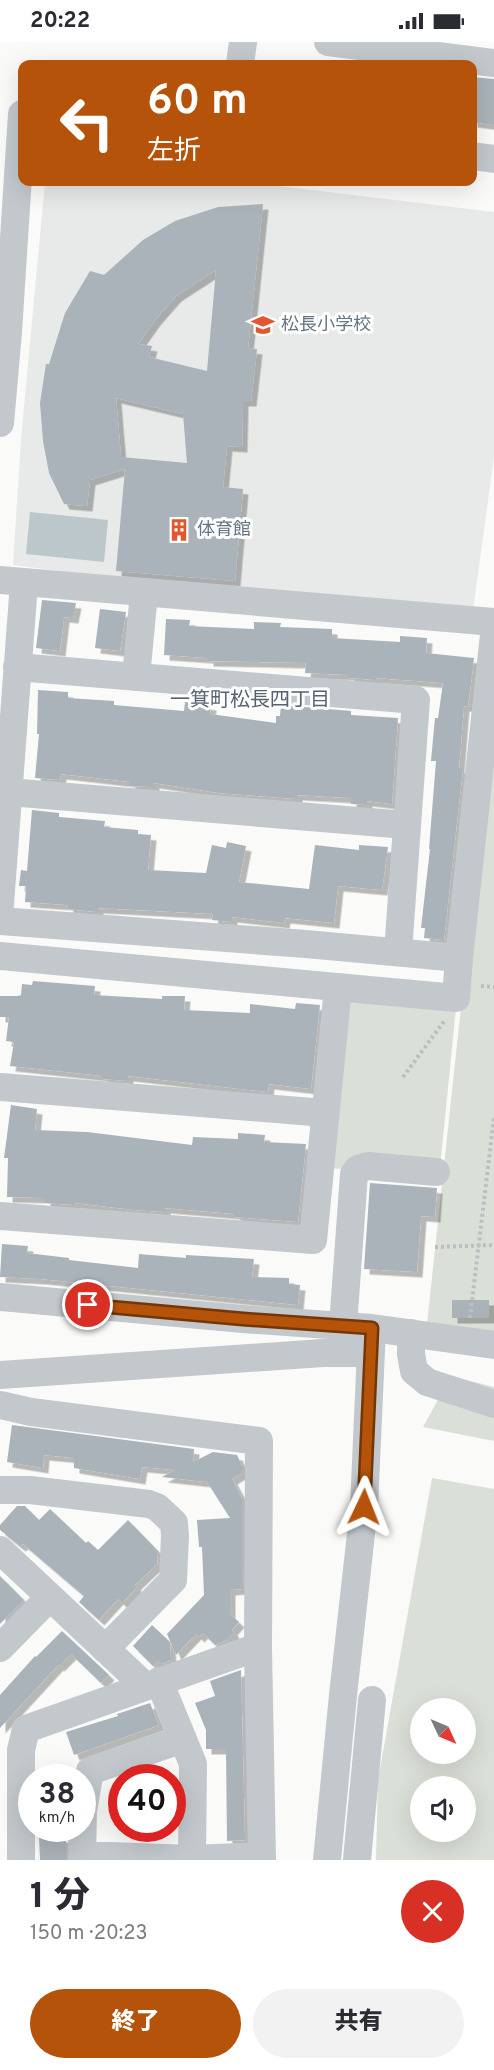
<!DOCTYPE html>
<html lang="ja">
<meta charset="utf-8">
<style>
:root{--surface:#fff;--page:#f2f2f3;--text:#2b2b33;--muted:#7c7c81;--accent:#b45309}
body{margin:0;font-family:Overpass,"Noto Sans JP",sans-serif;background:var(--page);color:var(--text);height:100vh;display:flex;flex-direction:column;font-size:22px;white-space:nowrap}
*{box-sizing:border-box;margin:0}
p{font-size:20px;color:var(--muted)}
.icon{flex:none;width:33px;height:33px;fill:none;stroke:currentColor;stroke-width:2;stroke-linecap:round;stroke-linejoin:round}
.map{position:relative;height:1818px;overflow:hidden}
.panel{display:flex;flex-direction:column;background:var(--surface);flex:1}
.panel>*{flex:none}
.top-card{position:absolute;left:18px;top:18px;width:459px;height:126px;border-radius:12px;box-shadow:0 6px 24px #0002;background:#b45309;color:#fff;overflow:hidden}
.needle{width:39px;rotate:134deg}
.controls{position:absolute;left:410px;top:1656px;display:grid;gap:12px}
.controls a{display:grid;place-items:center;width:66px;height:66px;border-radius:50%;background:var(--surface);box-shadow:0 6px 24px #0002;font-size:30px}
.speed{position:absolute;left:18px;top:1722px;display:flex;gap:12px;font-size:30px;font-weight:700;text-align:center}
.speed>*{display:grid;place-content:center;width:78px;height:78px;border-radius:50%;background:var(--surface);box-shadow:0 6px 24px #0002;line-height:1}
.speed small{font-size:15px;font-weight:400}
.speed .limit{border:9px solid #d22;background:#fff;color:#111}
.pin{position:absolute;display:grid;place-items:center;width:51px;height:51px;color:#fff;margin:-26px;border:3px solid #fff;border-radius:50%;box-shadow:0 2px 6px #0007}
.me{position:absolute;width:66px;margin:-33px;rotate:2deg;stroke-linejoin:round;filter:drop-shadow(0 0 4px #0008)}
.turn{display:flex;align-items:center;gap:21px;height:126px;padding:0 30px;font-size:27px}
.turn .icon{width:78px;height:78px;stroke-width:2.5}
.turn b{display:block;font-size:42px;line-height:51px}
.round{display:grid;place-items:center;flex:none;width:63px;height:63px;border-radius:32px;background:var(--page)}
.overview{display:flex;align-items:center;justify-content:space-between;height:102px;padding:0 30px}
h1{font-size:36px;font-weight:800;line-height:45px}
.action{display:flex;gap:12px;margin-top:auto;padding:12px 30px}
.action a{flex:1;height:69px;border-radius:36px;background:var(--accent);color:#fff;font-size:24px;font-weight:800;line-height:69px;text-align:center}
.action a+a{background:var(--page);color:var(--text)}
.status{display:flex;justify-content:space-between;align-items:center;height:42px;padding:0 30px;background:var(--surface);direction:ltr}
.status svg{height:16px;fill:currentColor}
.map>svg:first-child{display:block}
</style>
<div class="status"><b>20:22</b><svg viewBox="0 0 49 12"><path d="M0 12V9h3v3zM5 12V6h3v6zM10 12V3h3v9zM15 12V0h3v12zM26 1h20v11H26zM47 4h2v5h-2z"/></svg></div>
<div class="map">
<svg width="494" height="1818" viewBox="0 0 494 1818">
<defs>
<filter id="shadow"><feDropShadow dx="5.5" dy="5.5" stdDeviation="0" flood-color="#0004"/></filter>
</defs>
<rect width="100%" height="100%" fill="#fafaf8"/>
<path fill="#e8e9e9" d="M45,140h201l248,30v245l-21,153 -237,-16 -223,-29 8,-126z"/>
<path fill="#dadfd7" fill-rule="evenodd" d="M494,658v631l-67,-7z
M345,955l111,11 -17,170 -110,-10z
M451,1334l43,11v54l-71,-14z
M432,1436l62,11v371h-118l2,-80zM420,1666h45v46h-45zM420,1744h45v46h-45z"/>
<path fill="#bbc7cb" d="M30,470l78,8 -4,42 -78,-8z"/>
<path fill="#aab3b9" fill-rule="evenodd" filter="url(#shadow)" d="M472,35l22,2v46l-22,-3z
M263,162l-15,144 9,1 -6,52h-8l-1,46 -15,-1 -4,41 20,2 -8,92 -119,-10 9,-102 -35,11 -3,26 -23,-2 -15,-31 -6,-32 -3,-38 6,-39h3l16,-51 25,-42 14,4 39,-35 32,-19 43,-14zM216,228l-9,101 -58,-14 3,-11 -14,-2 17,-24 21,-24zM116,356l67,16 4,49 -66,-6z
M42,558l34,3 -3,15 -9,-1 -4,34 -24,-3z
M100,567l26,3 -6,39 -25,-3z
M166,577l24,1 -1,6 65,3v-7l27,1 -1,4 52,2v9l68,4v-6l27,2 -1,15 48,5 -6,49 -4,-1 -5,62h4l-19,172 -20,-2 1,-10h-4l9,-79h-1l7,-88h-5l4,-43h3l5,-35 -67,-5v2l-27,-2v-3l-44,-2 1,-10 -98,-2v-3l-44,-3z
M38,648l30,2v6l46,3v4l70,6 1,-9 26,3 -1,9 66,9v-7h4l1,-11 70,6v4l47,3 -6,86 -25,-3v4l-16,-1v-6l-54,-3v4l-78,-6 -65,-10v4l-24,-1v-4l-69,-8 -1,6 -25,-2 4,-44h-2z
M32,768l27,3v4l46,4 -1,6 34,3v4l13,1 -3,35 58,3 6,-28 14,3 1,-6 19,4 -7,36 70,7 6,-44 44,5v-5l29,2 -6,43 -44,-4 -4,37 -49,-5 -1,5 -52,-6v5l-20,-2 1,-6 -115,-6v4l-31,-3 1,-4 -43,-3 1,-16h-7l2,-16 6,1z
M33,939l62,5 -1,9 68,4v-3h23l-1,14 66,3v-9l45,5 1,-6 24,2 -9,84 -42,-5 -1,8 -140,-16v5l-25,-2v-3l-93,-10 4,-24 -8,-1 3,-24h-9v-21h18l3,-1 1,-11 10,1z
M11,1063l26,4 -2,21 52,2 105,13 1,-8 45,2v-6l27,2 -1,7 42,2 -8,78 -63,-5v-3l-70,-6v4l-30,-2 -60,-7v2l-30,-2v-5l-38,-1 1,-39h-4z
M370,1141l67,5 -2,29 -14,-1 -4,56 -53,-3z
M2,1202l26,2 -1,7 42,5v2l69,8 1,-14 47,4v-3l68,4 -2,18 37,1v6l11,1 -2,20 -257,-26 -41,-2z
M452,1258h37v18h-37z
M12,1383l182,24 -1,13 20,-10 24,3 5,11v7l-10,6 10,19v91l-12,1v24l9,8 -7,8 2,3 -7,7 -12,5 -12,-12 -4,4 -3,-3 -20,21 -9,-21 37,-39 -2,-48h-3l-2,-27 33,-2 -23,-36 -45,-5 13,-7 -33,-3 -2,12 -66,-11v-10l-30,-3 -1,13 -36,-6z
M17,1464h8l14,14 11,-11 36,34 2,-2 10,9 30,-30 30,31 -1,13 -22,21 2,2 -15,16 -4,-4 -19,21 -20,-18 5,-6 -61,-52 -3,2 -20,-16v-5z
M0,1534l24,24 -24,24z
M152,1583l18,17 1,18 -10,4 -3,-3 -5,5 -20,-20z
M62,1589l47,44 -8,8 -30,-29 -12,12 -1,-1 -58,63v-33l35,-39 1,1z
M241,1628l4,170 -18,1 -1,-92h-20v-19l-11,-27 20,-7 -5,-15z
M150,1661l9,22 -85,30 -8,-23 52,-16 -1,-2z
M66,1795v23h-26l-1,-22z"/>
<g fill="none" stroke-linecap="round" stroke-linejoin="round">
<path stroke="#bbbfc2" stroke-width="4" stroke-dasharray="3 3" stroke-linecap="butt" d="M481,944l13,1
M403,1035l42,-57
M435,1205l59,-2
M470,1276l24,-201"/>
<path stroke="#c3c8cc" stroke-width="28" d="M328,0l166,21
M240,22l3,-22
M472,114l22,3
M0,381l8,-91 14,-218
M0,538l494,42
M17,625l399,33 -18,252
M136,635l8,-84
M9,750l397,33
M0,862l24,-321
M0,879l306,23 153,14 35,-323
M0,914l456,42 3,-40
M0,1045l325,26
M0,1174l313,24 25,-252
M0,1255l243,22 129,9 122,17
M343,1284l11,-152 4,-5 10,-3 68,6
M411,1291v21l3,17 13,11 67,22
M0,1333l323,-22h47
M0,1363l31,7 228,29 -1,206 4,213
M0,1448h30l119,14 8,3 17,16 1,13 -2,44 -68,69
M0,1508l145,136
M0,1606l50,-51
M159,1639l34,83 -1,96
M82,1813l110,4 70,-3
M21,1818v-110l5,-21 232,-82
M82,1818l1,-49 7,-40 93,-32
M327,1818l16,-165 21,-188 8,-179
M357,1818l15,-160"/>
</g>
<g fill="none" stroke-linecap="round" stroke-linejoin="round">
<g stroke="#753606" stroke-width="15">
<path id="route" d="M88,1263l155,14 129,9 -8,179"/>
</g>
<use href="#route" stroke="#b45309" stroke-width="10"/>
</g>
<defs>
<g id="school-bare" transform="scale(1.8)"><path d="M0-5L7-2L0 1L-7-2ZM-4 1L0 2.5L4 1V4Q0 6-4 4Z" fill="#e4572e" stroke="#fff" stroke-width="2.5" paint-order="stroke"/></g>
<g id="building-bare" transform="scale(1.8)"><path d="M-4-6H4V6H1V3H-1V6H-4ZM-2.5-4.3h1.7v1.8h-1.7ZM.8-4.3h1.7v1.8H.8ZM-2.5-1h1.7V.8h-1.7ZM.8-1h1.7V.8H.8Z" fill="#e4572e" stroke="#fff" stroke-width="2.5" paint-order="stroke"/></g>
</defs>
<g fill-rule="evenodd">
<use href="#school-bare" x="263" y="283"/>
<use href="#building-bare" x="179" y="488"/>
</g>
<g text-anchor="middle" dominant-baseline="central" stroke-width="6" stroke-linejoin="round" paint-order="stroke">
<g font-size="18" fill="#657683" stroke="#fff" text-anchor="start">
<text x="281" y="283">松長小学校</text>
<text x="197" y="488">体育館</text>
</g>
<g font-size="20" fill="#57646e" stroke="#fff">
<text x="250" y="659">一箕町松長四丁目</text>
</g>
</g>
</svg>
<div class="controls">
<a><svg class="needle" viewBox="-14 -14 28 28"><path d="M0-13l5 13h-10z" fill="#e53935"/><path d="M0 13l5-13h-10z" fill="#7c7c81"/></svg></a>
<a><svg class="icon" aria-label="sound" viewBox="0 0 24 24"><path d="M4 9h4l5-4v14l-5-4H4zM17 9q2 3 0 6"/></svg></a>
</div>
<div class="speed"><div>38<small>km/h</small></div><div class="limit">40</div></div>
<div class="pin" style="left:88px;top:1263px;background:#d93025"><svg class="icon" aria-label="arrive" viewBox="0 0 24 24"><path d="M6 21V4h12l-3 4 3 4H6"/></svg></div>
<svg class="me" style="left:364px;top:1465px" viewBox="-20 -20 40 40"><path d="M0-17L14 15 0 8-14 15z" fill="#b45309" stroke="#fff" stroke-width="4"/></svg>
<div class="top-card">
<div class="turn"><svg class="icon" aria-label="left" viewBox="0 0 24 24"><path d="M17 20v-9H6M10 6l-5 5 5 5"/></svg><div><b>60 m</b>左折</div></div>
</div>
</div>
<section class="panel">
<div class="overview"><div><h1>1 分</h1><p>150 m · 20:23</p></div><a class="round" style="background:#d93025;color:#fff"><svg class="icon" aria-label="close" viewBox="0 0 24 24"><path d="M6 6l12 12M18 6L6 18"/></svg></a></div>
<div class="action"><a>終了</a><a>共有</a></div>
</section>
